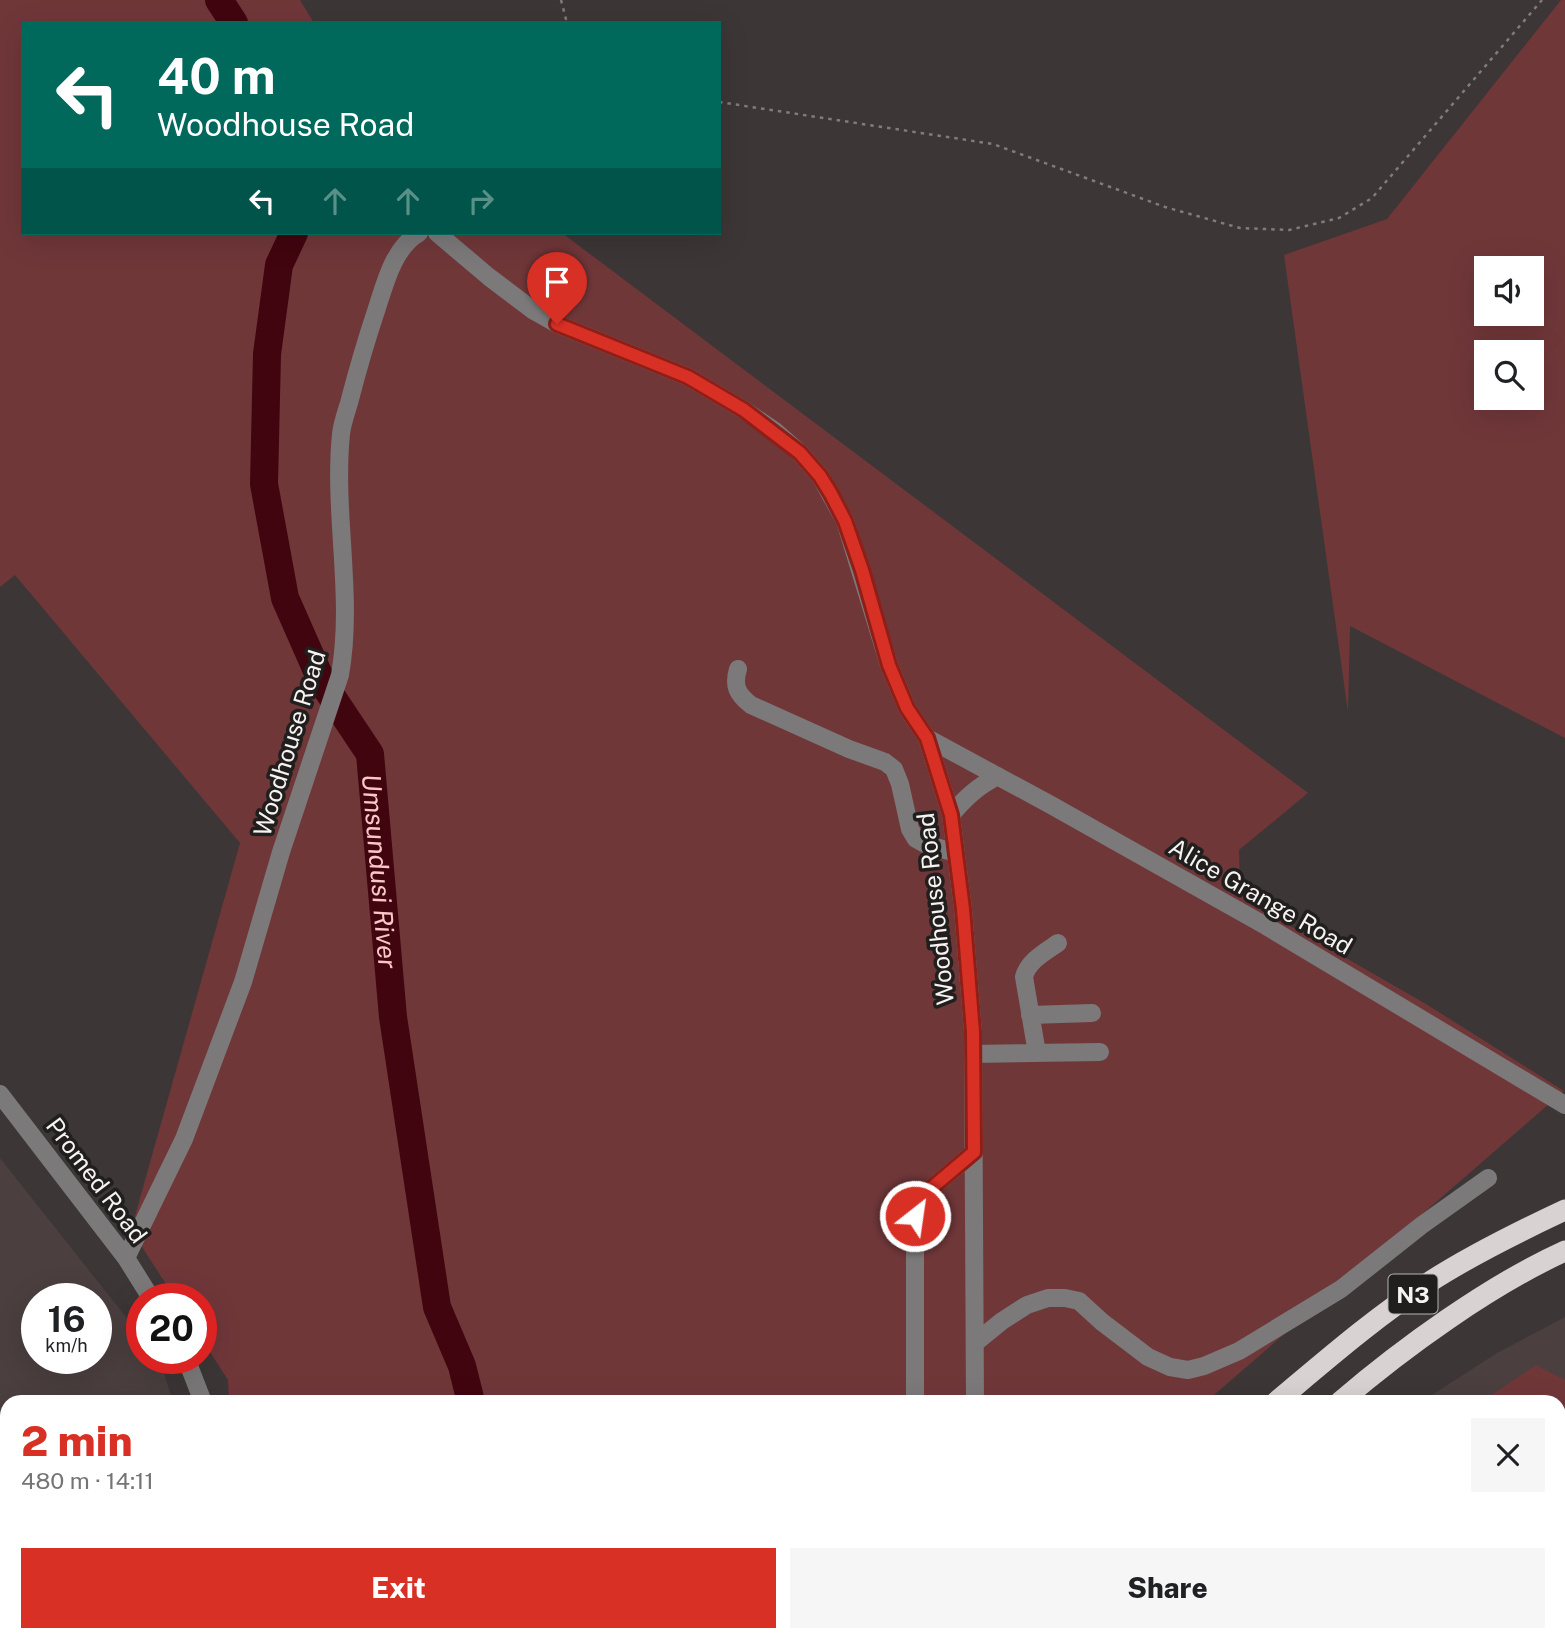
<!DOCTYPE html>
<meta charset="utf-8">
<style>
:root{--surface:#fff;--page:#f6f6f6;--text:#202124;--muted:#757577;--accent:#d93025}
body{margin:0;font-family:"Public Sans",sans-serif;background:var(--page);color:var(--text);height:100vh;display:flex;flex-direction:column;font-size:26px;white-space:nowrap}
*{box-sizing:border-box;margin:0}
p{font-size:23px;color:var(--muted)}
.icon{flex:none;width:38px;height:38px;fill:none;stroke:currentColor;stroke-width:2;stroke-linecap:round;stroke-linejoin:round}
.map{position:relative;flex:1;overflow:hidden}
.panel{position:absolute;left:0px;top:1395px;width:1566px;height:247px;display:flex;flex-direction:column;background:var(--surface);border-radius:21px 21px 0 0;box-shadow:0 7px 28px #0002}
.panel>*{flex:none}
.guide{position:absolute;left:21px;top:21px;width:700px;height:214px;border-radius:0px;box-shadow:0 7px 28px #0002;background:#00695c;color:#fff;overflow:hidden}
.buttons{position:absolute;left:1474px;top:256px;display:grid;gap:14px}
.buttons a{display:grid;place-items:center;width:70px;height:70px;border-radius:0px;background:var(--surface);box-shadow:0 7px 28px #0002;font-size:35px}
.speed{position:absolute;left:21px;top:1283px;display:flex;gap:14px;font-size:35px;font-weight:700;text-align:center}
.speed>*{display:grid;place-content:center;width:91px;height:91px;border-radius:50%;background:var(--surface);box-shadow:0 7px 28px #0002;line-height:1}
.speed small{font-size:18px;font-weight:400}
.speed .limit{border:10px solid #d22;background:#fff;color:#111}
.pin{position:absolute;display:grid;place-items:center;width:60px;height:60px;color:#fff;margin:-72px -30px;border-radius:50% 50% 50% 0;rotate:-45deg;box-shadow:0 0 7px #0007}
.pin .icon{rotate:45deg}
.me{position:absolute;width:77px;margin:-38px;rotate:30deg;stroke-linejoin:round;filter:drop-shadow(0 0 5px #0008)}
.turn{display:flex;align-items:center;gap:24px;height:147px;padding:0 21px;font-size:32px}
.turn .icon{width:91px;height:91px;stroke-width:2.5}
.turn b{display:block;font-size:49px;line-height:60px}
.lanes{display:flex;align-items:center;height:66px;padding:0 21px;background:#0003;justify-content:center;gap:35px;direction:ltr}
.lanes .off{opacity:.35}
.round{display:grid;place-items:center;flex:none;width:74px;height:74px;border-radius:0px;background:var(--page)}
.summary{display:flex;align-items:center;justify-content:space-between;height:119px;padding:0 21px}
h1{font-size:42px;font-weight:800;line-height:52px;color:var(--accent)}
.action{display:flex;gap:14px;margin-top:auto;padding:14px 21px}
.action a{flex:1;height:80px;border-radius:0px;background:var(--accent);color:#fff;font-size:28px;font-weight:800;line-height:80px;text-align:center}
.action a+a{background:var(--page);color:var(--text)}
.map>svg:first-child{display:block}
</style>
<div class="map">
<svg width="1565" height="1641" viewBox="0 0 1565 1641">
<rect width="100%" height="100%" fill="#3c3636"/>
<path fill="#4b3f3f" fill-rule="evenodd" d="M0,1158l141,178 1,22h13l9,15 9,29h-166v232h180v7h-187zM37,1298h59v60h-59z
M1565,1317v324h-310l-8,-6 312,-1v-232h-138l76,-49z"/>
<path fill="#703739" fill-rule="evenodd" d="M0,0h300l14,23h-291v210h539l746,560 -69,57 1,42 31,23 155,89 138,87 -358,311h-977l-1,-22 -27,-42v-40h-26l-44,-68 109,-387 -225,-268 -15,12z
M1561,0h4v738l-215,-112 -2,86 -64,-457 103,-36zM1486,268h45v45h-45zM1486,352h45v45h-45z
M1536,1365l29,15v208l-6,-3v-183h-78z
M1559,1631l6,4v6h-138l4,-6 128,-1z
M235,1635h703l-7,6h-695z"/>
<g fill="none" stroke-linecap="round" stroke-linejoin="round">
<g stroke="#41050f" stroke-width="28">
<path d="M219,0l15,23"/>
<path id="s1" d="M294,233l-15,32 -12,89 -3,130 21,114 37,84 48,72 23,263 44,290 25,59 9,36"/>
<path d="M464,1641l1,-7"/>
</g>
<path stroke="#817b7b" stroke-width="2.5" stroke-dasharray="3.5 5" stroke-linecap="butt" d="M561,0l6,23
M719,102l274,42 172,63 75,21 49,2 50,-12 33,-20 170,-198"/>
<path stroke="#7b7979" stroke-width="18" d="M437,233l52,44 45,34 23,13 131,53 56,33 31,21 25,22 20,23 25,45 44,144 18,43 20,30 24,77 12,94 10,123 2,370
M738,669c-5,17 -1,25 13,36l98,44 36,13 9,7 6,15 10,45 6,10 9,5 31,9
M927,738l124,67 215,121 299,179
M951,815c14,-17 27,-29 47,-39
M1030,1015l62,-2
M1037,1053l-13,-76c4,-16 21,-25 34,-34
M973,1054l127,-2
M0,1094l126,164 25,40
M126,1258l58,-119 59,-157 38,-130 59,-177c14,-79 -7,-161 1,-241 1,-10 5,-21 8,-31 8,-31 17,-62 27,-92 9,-27 17,-63 43,-78
M975,1343l27,-22 25,-16 21,-7h17l14,3 23,21 46,35 22,10 18,3 16,-4 35,-15 102,-62 81,-64 66,-47
M186,1358l17,44
M915,1402v-186l7,-20 52,-44
M777,1634l1,7
M1098,1634l8,7
M111,1641l104,-2
M889,1641l5,-7"/>
<path stroke="#d8d2d2" stroke-width="21" d="M1276,1402c49,-41 98,-84 152,-119 43,-28 90,-51 137,-73
M1340,1402c63,-54 150,-117 225,-151
M997,1641l7,-7
M1060,1641l8,-7"/>
</g>
<g fill="none" stroke-linecap="round" stroke-linejoin="round">
<g stroke="#8d1f18" stroke-width="18">
<path id="route" d="M557,324l131,53 56,33 56,43 20,23 11,18 14,27 17,49 27,95 18,43 20,30 24,77 12,94 10,123 1,120 -52,44 -7,20"/>
</g>
<use href="#route" stroke="#d93025" stroke-width="12"/>
</g>
<g text-anchor="middle" dominant-baseline="central" stroke-width="7" stroke-linejoin="round" paint-order="stroke">
<rect fill="#211e1e" stroke="#b7b3b3" stroke-width="2" x="1388.5" y="1274.5" width="49" height="39" rx="5"/>
<g font-size="23" font-weight="bold" fill="#f7f3f3">
<text x="1413" y="1294">N3</text>
</g>
<g font-size="24" fill="#f7f3f3" stroke="#211e1e">
<text transform="translate(289 743) rotate(-73)">Woodhouse Road</text>
<text transform="translate(1261 896) rotate(30)">Alice Grange Road</text>
<text transform="translate(935 909) rotate(-96)">Woodhouse Road</text>
<text transform="translate(97 1180) rotate(53)">Promed Road</text>
</g>
<g font-size="26" font-style="italic" fill="#f9c7c7" stroke="#211e1e">
<text stroke="none"><textPath href="#s1" startOffset="667">Umsundusi River</textPath></text>
</g>
</g>
</svg>
<div class="buttons">
<a><svg class="icon" aria-label="sound" viewBox="0 0 24 24"><path d="M4 9h4l5-4v14l-5-4H4zM17 9q2 3 0 6"/></svg></a>
<a><svg class="icon" aria-label="search" viewBox="0 0 24 24"><circle cx="10" cy="10" r="6"/><path d="M15 15l6 6"/></svg></a>
</div>
<div class="speed"><div>16<small>km/h</small></div><div class="limit">20</div></div>
<div class="pin" style="left:557px;top:324px;background:#d93025"><svg class="icon" aria-label="arrive" viewBox="0 0 24 24"><path d="M6 21V4h12l-3 4 3 4H6"/></svg></div>
<svg class="me" style="left:915px;top:1216px" viewBox="-20 -20 40 40"><circle r="17" fill="#d93025" stroke="#fff" stroke-width="3"/><path d="M0-11L8 9 0 5-8 9z" fill="#fff"/></svg>
<div class="guide">
<div class="turn"><svg class="icon" aria-label="left" viewBox="0 0 24 24"><path d="M17 20v-9H6M10 6l-5 5 5 5"/></svg><div><b>40 m</b>Woodhouse Road</div></div>
<div class="lanes"><svg class="icon" aria-label="left" viewBox="0 0 24 24"><path d="M17 20v-9H6M10 6l-5 5 5 5"/></svg><svg class="icon off" aria-label="ahead" viewBox="0 0 24 24"><path d="M12 20V5M6 11l6-6 6 6"/></svg><svg class="icon off" aria-label="ahead" viewBox="0 0 24 24"><path d="M12 20V5M6 11l6-6 6 6"/></svg><svg class="icon off" aria-label="right" viewBox="0 0 24 24"><path d="M7 20v-9h11M14 6l5 5-5 5"/></svg></div>
</div>
<section class="panel">
<div class="summary"><div><h1>2 min</h1><p>480 m · 14:11</p></div><a class="round"><svg class="icon" aria-label="close" viewBox="0 0 24 24"><path d="M6 6l12 12M18 6L6 18"/></svg></a></div>
<div class="action"><a>Exit</a><a>Share</a></div>
</section>
</div>
